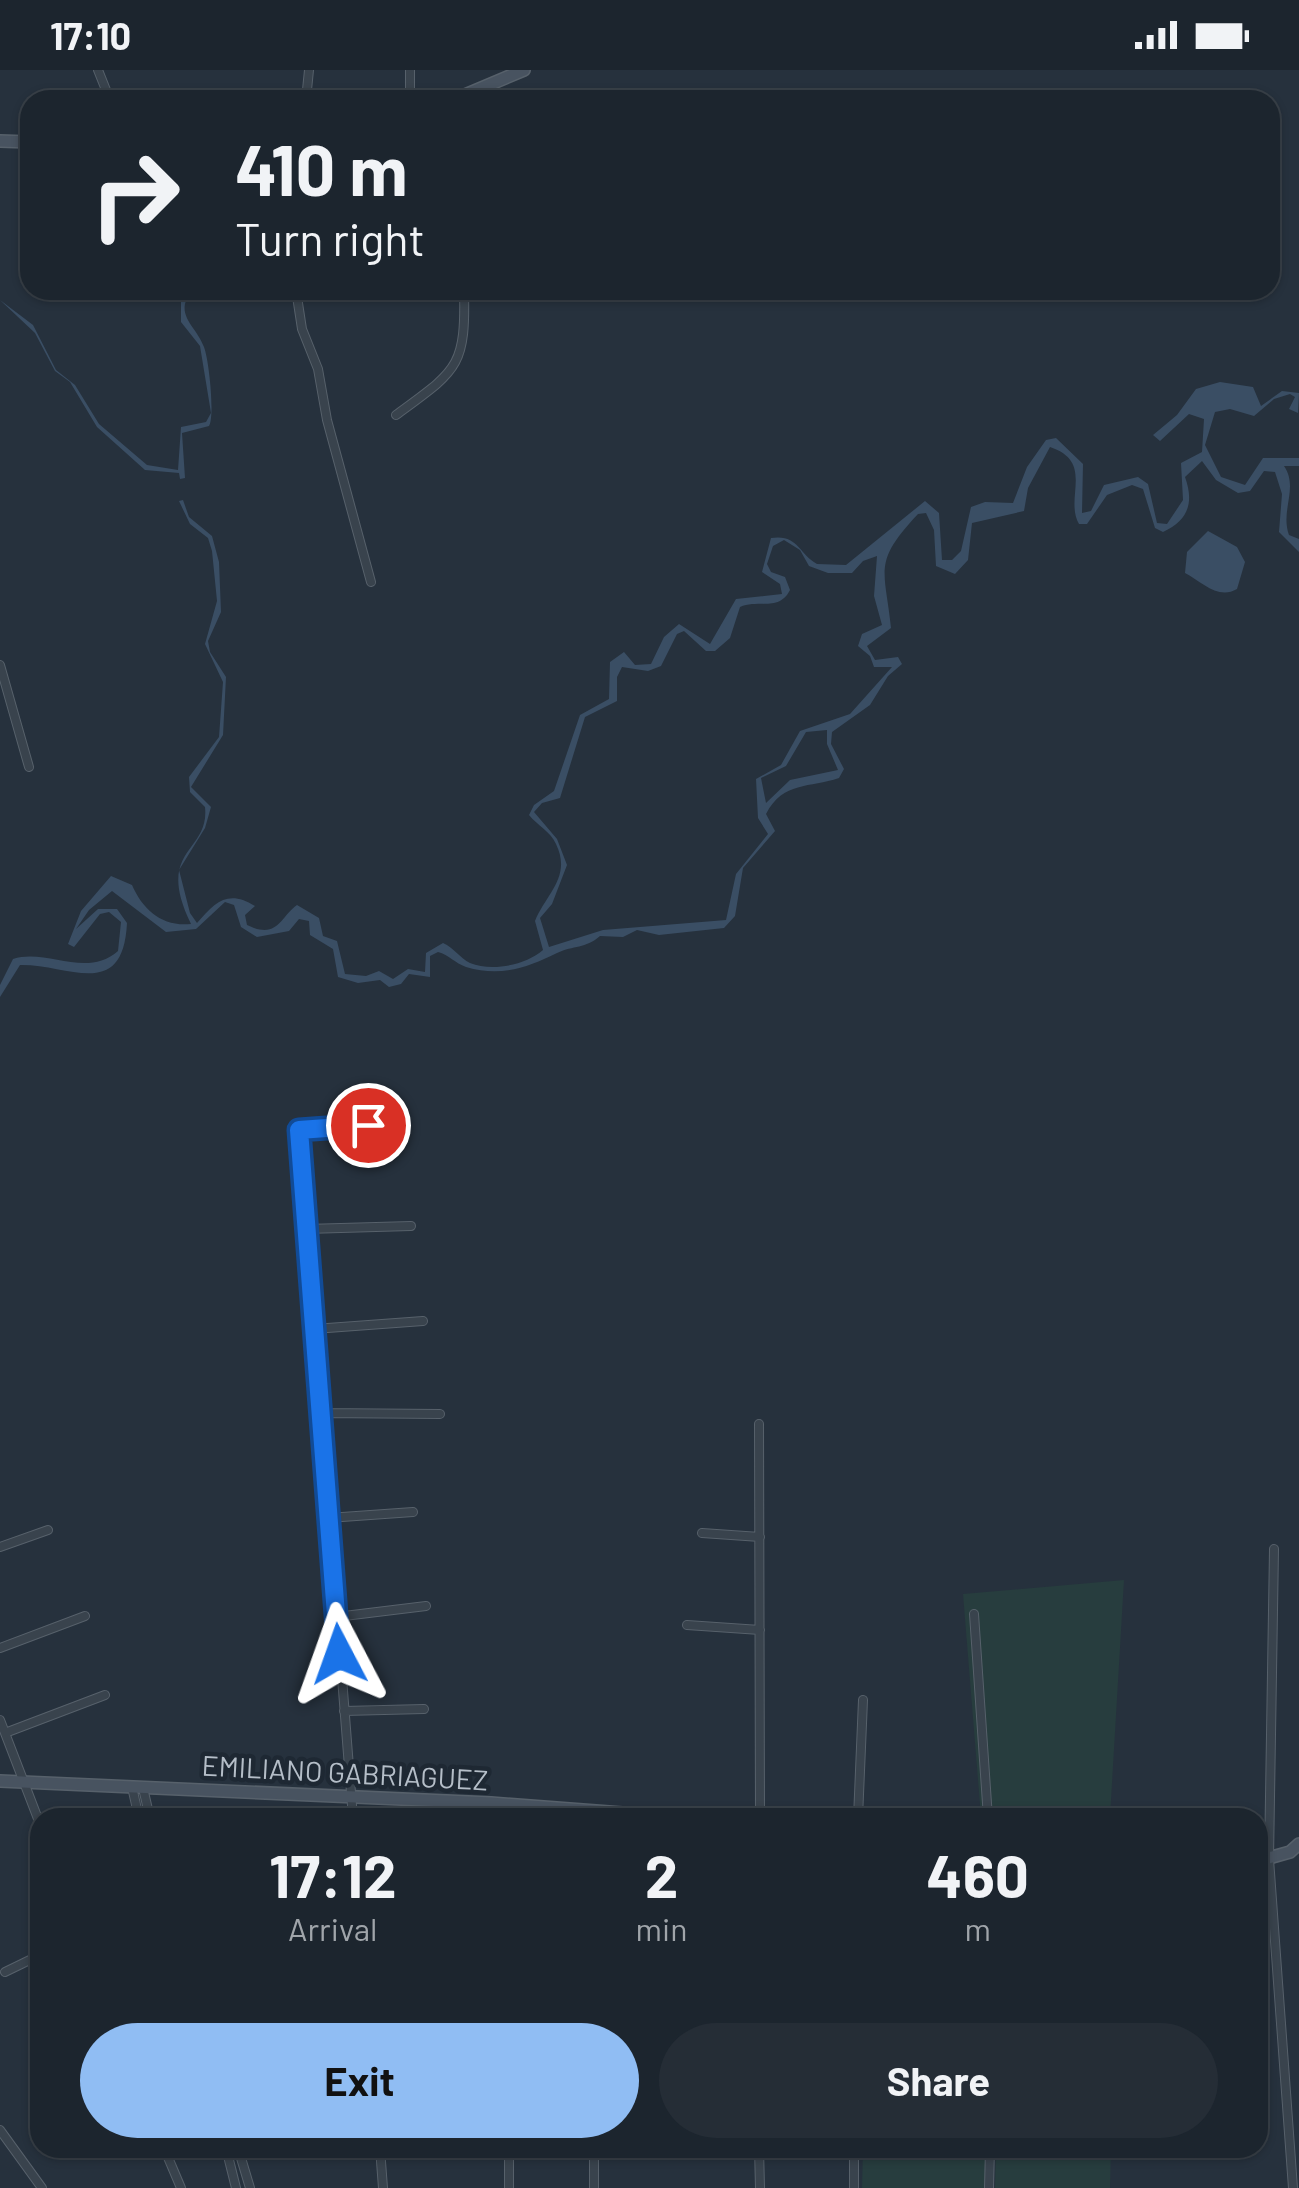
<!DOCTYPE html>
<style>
:root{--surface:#1c252e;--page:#252d36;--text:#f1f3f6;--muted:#a0a5aa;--line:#3a424a;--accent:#90bdf3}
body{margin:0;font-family:Barlow,sans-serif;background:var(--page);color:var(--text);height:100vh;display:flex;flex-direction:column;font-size:38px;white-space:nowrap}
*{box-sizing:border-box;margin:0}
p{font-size:32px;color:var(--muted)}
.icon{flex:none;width:55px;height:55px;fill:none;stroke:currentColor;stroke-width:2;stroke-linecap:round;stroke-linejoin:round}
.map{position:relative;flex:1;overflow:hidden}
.sheet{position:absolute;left:30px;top:1738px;width:1238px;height:350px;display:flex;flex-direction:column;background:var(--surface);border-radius:30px;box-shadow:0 2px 8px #0004,0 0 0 2px var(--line)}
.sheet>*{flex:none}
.banner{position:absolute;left:20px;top:20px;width:1260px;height:210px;border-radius:30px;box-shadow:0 2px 8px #0004,0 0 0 2px var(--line);background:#1c252e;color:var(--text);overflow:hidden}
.pin{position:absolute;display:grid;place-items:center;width:85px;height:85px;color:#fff;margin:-42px;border:5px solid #fff;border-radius:50%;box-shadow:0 2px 10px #0007}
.me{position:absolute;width:110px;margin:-55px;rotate:356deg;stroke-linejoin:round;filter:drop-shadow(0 0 8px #0008)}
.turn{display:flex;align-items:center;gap:35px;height:210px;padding:0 50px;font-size:45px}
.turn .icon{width:130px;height:130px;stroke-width:2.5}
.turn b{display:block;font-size:70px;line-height:85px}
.eta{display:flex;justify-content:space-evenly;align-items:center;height:170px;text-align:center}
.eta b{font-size:60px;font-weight:700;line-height:70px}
.primary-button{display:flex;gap:20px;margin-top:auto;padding:20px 50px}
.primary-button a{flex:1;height:115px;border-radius:60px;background:var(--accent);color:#111;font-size:40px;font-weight:700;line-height:115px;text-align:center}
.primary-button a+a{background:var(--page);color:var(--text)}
.status{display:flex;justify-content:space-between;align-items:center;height:70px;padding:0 50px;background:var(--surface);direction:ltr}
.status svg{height:28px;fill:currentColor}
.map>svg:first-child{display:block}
</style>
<div class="status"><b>17:10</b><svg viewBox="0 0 49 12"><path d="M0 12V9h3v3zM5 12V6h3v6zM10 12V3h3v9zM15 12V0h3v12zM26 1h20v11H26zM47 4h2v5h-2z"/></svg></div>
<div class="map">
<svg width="1299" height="2118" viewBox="0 0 1299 2118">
<rect width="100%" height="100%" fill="#26313d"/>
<path fill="#273d3e" d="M1124,1510l-14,237h-129l-18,-223z
M863,2078h127l-1,40h-127z
M996,2078h115l-1,40h-115z"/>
<path fill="#3a4e64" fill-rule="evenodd" d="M189,220h4c-21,24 3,35 11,57 5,13 11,69 5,79l-27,7 3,45 -5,1 -1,-6 -34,-3 -48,-43 -27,-45 -15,-11 -20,-38 -35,-33 33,25 23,45 19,15 24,39 48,41 31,5 3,-43 25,-5 5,-9 -11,-67 -19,-24v-21z
M1220,312l33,5 8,19 21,-15 17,2 -1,20 -9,-4 6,-12 -5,-3 -16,5 -20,17 -24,-7 -15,3 -10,33 16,32 24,8 18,-27h36v8h-15c15,22 -4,44 5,69l10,4v13l-20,-20 3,-38 -7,-22 -11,-1 -14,20 -12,2 -22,-13 -14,-19 -17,16c9,25 4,43 -22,55l-8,-4 -12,-39 -11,-4 -25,10 -20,29h-8c-15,-26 16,-62 -29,-77l-22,41 -4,23 -52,12 -4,37 -13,14 -19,-8 -2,-36 -8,-17 -8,1c-46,49 -33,55 -27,114l-24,18 8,14 23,-3 4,7 -14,12 -18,29 -38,27 -1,12 13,25 -5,9c-29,10 -56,3 -73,36l9,17 -32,37 -8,48 -11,12 -65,7 -22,-5 -14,7 -23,-1c-15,13 -26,9 -43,17 -30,15 -57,24 -91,14 -11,-4 -17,-12 -28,-15l-8,4v21l-21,-3 -8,10 -12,3 -9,-7 -22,3 -20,-6 -5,-28 -23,-14 -1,-14 -10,-2 -10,12 -32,6 -16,-10 -7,-22 -9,-3 -29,27 -30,3 -54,-41 -23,19 -13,19 22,-20h19l10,14c-4,79 -58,41 -107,42l-20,32v-12l13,-26c34,-11 73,20 105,-8l3,-29 -12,-10 -9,2 -26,33 -6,-3 13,-33 30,-35 21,9c11,25 30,42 59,39 -37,-76 19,-71 14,-117l-15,-15 -1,-15 30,-40 4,-55 -18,-38 12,-43 -5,-50 -4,-13 -18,-14 -11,-23 4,-1 6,17 23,19 7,26 2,50 -13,29 2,11 16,25 -3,58 -32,52 20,20 -6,21 -26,42 11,43 7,10c18,-21 31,-34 58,-17l-10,9 2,10c31,15 33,-8 50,-20l22,13 4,18 14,5 8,33 21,2 13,-5 14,8 15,-10 17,3 1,-19 17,-10c11,5 17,15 27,20 22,9 56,2 73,-13l-8,-29c11,-27 37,-44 21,-77 -5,-12 -19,-19 -27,-29l5,-10 20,-14 26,-76 29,-16 1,-37 14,-10 11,13 16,-1 13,-27 15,-13 31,20 26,-45 46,-5 -2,-10 -18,-12 9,-34c27,-4 27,15 46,26l29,1 79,-64 14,12 3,47h10l9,-9 10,-44 14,-5 28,1 14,-36 19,-27 10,-2 27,26 -1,49 9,-2 13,-26 34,-8 10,7 9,39 10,1 16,-24 -2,-37 21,-11 2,-33 -15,-5 -29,27 -7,-6 24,-20 19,-26zM784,470l16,10 9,16 19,7h24l11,-12 14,-5 -3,40 8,29 -20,9 -4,12 12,10 4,11h18l-42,47 -50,17 -19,34 -25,14 2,39 10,16 -32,40 -10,46 -123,10 -54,17 -9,-29 12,-14 15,-39 -10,-26 -23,-27 8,-9 18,-5 25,-81 32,-16v-24l5,-10 26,4 13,-5 16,-32 7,-3 22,20h9l15,-13 10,-31c18,-8 39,5 50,-17l-5,-13 -14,-5 -4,-8 6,-18zM827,660v14l11,26 -48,10 -24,23 -5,-25 25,-12 20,-34z
M1208,461l29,16 8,15 -8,27c-19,11 -35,-7 -52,-16l2,-21z"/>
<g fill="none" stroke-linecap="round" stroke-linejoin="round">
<g stroke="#57616b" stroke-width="10">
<path id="minor" d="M98,0l12,30
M306,30l3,-30
M410,30v-30
M296,220l6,39 16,40 9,51 44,162
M396,345c61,-45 70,-47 68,-125
M0,595l29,102
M306,1159l105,-3
M314,1259l109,-8
M320,1343l120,1
M759,1354l1,394
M328,1448l85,-6
M702,1463l58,4
M0,1477l48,-17
M1274,1479l-5,310 24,329
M974,1544l14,204
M336,1547l90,-11
M687,1555l73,5
M0,1578l85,-32
M344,1641l80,-2
M0,1650l40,104
M5,1663l100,-38
M132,1717l7,31
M143,1718l7,30
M353,1748l-54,-688 69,-5
M858,1748l5,-118
M5,1902l35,-17
M0,2060l42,58
M92,2078h2
M164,2078l17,40
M226,2078l10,40
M238,2078l12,40
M380,2078l3,40
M509,2078v40
M594,2078v40
M759,2078l1,40
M854,2118v-40
M989,2118l1,-40"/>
</g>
<g stroke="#57616b" stroke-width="14">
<path id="secondary" d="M453,30l71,-30
M0,71l30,1
M0,1711l491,22 197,15
M1258,1791l32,-9 9,-8"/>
</g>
<use href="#minor" stroke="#39434d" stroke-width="8"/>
<use href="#secondary" stroke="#485360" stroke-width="11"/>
</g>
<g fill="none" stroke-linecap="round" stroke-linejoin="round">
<g stroke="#114b97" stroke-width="25">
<path id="route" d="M339,1584l-40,-524 69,-5"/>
</g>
<use href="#route" stroke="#1a73e8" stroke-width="18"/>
</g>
<g text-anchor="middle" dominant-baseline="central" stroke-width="9" stroke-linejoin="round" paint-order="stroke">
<g font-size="28" fill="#b5bec8" stroke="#1e2833">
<text transform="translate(345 1702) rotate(3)">EMILIANO GABRIAGUEZ</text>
</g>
</g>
</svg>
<div class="pin" style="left:368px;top:1055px;background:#d93025"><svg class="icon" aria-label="arrive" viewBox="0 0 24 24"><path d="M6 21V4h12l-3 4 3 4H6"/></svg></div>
<svg class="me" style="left:339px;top:1584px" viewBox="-20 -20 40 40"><path d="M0-17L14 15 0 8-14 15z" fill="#1a73e8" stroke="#fff" stroke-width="4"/></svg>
<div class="banner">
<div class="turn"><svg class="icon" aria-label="right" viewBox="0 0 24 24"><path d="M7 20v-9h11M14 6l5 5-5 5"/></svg><div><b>410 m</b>Turn right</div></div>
</div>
<section class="sheet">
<div class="eta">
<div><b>17:12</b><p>Arrival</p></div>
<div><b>2</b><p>min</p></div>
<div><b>460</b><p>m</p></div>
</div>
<div class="primary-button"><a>Exit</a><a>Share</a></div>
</section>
</div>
